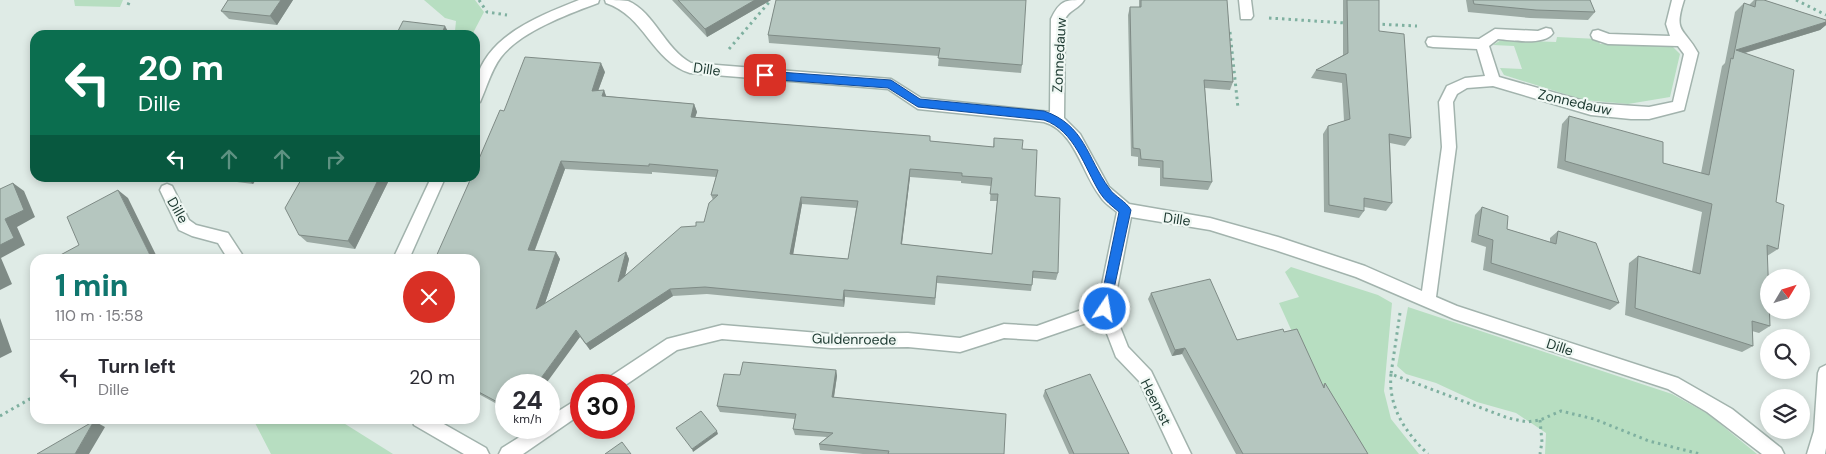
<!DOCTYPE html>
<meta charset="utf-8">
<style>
:root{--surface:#fff;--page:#f2f2f3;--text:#2b2b33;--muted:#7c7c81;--line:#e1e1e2;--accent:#0f766e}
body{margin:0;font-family:"DM Sans",sans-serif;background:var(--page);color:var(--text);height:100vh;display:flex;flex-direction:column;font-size:19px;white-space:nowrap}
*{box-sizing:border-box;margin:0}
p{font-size:16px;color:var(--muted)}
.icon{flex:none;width:28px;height:28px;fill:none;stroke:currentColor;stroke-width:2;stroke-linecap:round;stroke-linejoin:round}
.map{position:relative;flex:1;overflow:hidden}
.side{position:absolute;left:30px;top:254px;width:450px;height:170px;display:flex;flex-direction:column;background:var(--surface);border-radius:15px;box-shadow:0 2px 8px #0003}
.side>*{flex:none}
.hud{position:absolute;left:30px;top:30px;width:450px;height:152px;border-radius:15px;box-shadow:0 2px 8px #0003;background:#0b6e4f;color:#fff;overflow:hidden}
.needle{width:32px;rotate:52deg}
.controls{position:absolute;left:1760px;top:269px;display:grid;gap:10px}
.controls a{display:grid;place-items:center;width:50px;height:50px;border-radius:50%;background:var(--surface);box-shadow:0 2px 8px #0003;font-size:25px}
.speed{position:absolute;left:495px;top:374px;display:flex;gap:10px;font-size:25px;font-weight:700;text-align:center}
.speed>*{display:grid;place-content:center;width:65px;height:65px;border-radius:50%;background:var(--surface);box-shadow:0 2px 8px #0003;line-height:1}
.speed small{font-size:12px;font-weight:400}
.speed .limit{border:8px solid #d22;background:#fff;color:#111}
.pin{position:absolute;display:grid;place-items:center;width:42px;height:42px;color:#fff;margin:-21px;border-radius:10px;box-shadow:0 2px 8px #0006}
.me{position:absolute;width:55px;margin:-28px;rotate:12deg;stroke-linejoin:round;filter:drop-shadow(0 0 4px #0008)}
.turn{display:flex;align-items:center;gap:18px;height:105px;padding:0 25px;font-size:22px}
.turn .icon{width:65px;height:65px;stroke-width:2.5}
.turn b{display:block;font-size:35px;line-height:42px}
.lanes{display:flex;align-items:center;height:48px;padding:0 25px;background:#0003;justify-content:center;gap:25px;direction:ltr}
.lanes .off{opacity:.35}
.round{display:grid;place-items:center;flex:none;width:52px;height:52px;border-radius:26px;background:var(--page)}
.summary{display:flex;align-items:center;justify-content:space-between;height:85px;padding:0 25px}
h1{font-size:30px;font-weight:800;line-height:38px;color:var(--accent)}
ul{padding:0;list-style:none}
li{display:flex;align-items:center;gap:15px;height:75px;padding:0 25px;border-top:1px solid var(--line)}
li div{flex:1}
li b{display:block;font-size:19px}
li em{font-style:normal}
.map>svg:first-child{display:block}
</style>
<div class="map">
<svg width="1826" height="454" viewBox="0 0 1826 454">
<rect width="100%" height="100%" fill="#dfebe6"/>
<path fill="#b7dec1" d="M74,0h49l-3,7 -45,-1z
M424,0h51l9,12 -12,23 -17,-4 1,-10 -11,-3z
M1557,37l41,2 2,5 72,2 8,8 -10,43 -42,7 -44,-4 -80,-25 -4,-7 22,1 -8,-23 -21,-1 8,-5 55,2z
M1291,267l87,28 14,8 -8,88 7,28 28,35h-56l-60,-98 -24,-53 20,-6 -14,-25z
M1408,307l264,87 36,20 49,40h-212l1,-21 -30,-20 -39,-11 -41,-19 -30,-9 -9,-8z
M253,419h91l-2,3 51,32h-122z"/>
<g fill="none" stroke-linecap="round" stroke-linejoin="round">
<g stroke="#a2b3ad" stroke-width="3">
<path id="street" d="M579,0h20l-1,3c-30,11 -78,29 -97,54 -10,13 -14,30 -21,45l-5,1c0,-7 -1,-16 1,-23 12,-45 63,-64 103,-80z
M605,0c6,0 16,0 23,1 26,11 37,48 63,62l200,16 30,19 129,14 1,-93c9,-19 14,-19 33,-19 -4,8 -15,10 -19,19l-1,99 16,16 29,53 20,17 81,14 68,19 87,29 57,25 20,-144 -3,-45 8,-16 18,-8 20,-2 -8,-27 -44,-2 -5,-1 -2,-4 2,-4 5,-1 46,2 16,-10 43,2 8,-3 5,1 2,4c-8,13 -42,7 -55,6l-9,7 10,31 92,26 58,4 24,-5 11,-48 -6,-8 -70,-2 -15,-5 -2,-4 2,-4 5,-1 11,4 61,2 -4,-12 6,-24h12c-11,34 0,27 14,53l-14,57 -35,9h-18l-40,-4 -98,-29 -26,2 -10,6 -4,8 3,45 -20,150 21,9 221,72 54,31 49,39 3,6h-22l-55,-42 -39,-23 -214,-70 -98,-42 -78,-26 -68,-21 -79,-13 -18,92 15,38 23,24 40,83h-18l-34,-73 -23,-24 -15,-39 -64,22 -33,-2 -44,14 -52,-5 -77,1 -109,-9 -45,11 -53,36 -21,-1 2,-5 62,-41 55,-14 109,9 77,-1 52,5 44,-14 33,2 61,-22 19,-92c-6,-5 -13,-9 -17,-16 -18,-23 -25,-65 -56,-74l-126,-13 -30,-20 -198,-16c-38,-12 -45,-57 -84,-70z
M1239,0h12l2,16 -2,3h-10z
M431,178h14l-36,81h-16z
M167,184l5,2 17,34 7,5 32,8 17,26h-17l-10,-16 -26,-7 -13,-6 -19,-40 2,-4z
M1826,365v83l-1,6h-18l7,-23 4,-58 2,-5z
M581,397v17l-58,40h-24l3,-6 32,-20h15v-11z
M412,419h23l51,29 3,6h-25l-50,-29z"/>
</g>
<path stroke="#7fb0a0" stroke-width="3" stroke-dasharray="2.5 4" stroke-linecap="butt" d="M479,0l8,12 20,3
M1796,0l30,15
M128,5l2,-5
M1269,18l76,5
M1376,24l41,2
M1230,32l8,76
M729,49l42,-49
M1400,313l-9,61 117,44 19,4 13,-2 21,-9 33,8 55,22 51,13
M1391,374c-3,33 14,58 37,80
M0,416l35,-20
M1540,420l2,22 -2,12"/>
<use href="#street" fill="#fff" fill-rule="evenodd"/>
</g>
<path fill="#9caaa4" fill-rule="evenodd" d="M228,0h65l-16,25 -48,-6 -8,-8z
M672,0h99l-64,37z
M776,0l246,65 -1,8 -83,-7 1,-10 -170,-13 -1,-8z
M1139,0h88l6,82 -3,8 -25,-2 7,94 -4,8 -48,-4v-18l-22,-2v-9l-7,-1 -3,-141 2,-8h9z
M1343,0h36v31l32,107 -6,8 -15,-3 2,60 -6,8 -22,-4v4l-5,7 -35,-6 -1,-78 5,-8 16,-5 -2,-38 -31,-5 5,-8 27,-15z
M1466,0h124l5,12 -7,8 -58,-2 -62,-6z
M1754,0h10l62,20v5l-6,5 -75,23 31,149 2,47 -11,7 3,70 -11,7 -7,-2 1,15 -11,6 -117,-37 4,-52 9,-7 54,15 10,-59 -145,-44 5,-44 7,-8 94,47 38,10 21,-107 3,-3 10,-51 9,-9 5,2z
M605,72l-7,19 6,-1 2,6 88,8 3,8 -2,5 235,19v5l63,6 1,-9 28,11 13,47 23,77 -2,7 -23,-2 -2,13 -94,-8 -2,22 -90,-8 -1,10 -137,-13 -34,2 -83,54 -10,-13 -74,48v24l-31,-17v-133l29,-148zM565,169l87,5v-2l64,5 -5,18 2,5 -9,22 -8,4 -71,50 4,-17 -3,-7 -81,51 15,-44 -4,-7 -21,-2zM910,177l51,4v2l30,3 -1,15h7l-5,53 -90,-10zM802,204l54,4 -8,51 -55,-5z
M205,178h52l-4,6z
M302,178h88l-35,71 -48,-7 -8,-7z
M1482,207l25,22 43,13v-4l8,-7 61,72 -9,7 -127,-40 3,-23 -15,-5 4,-27z
M1151,293l172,92 2,-2 43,71h-132l-54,-100 -10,2 -24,-57z
M836,370l1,6 -3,21 170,57h-141l-43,-4 -1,-6 8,-7 -32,-2 -2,-6 2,-10 -75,-7 -3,-6 23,-31z
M1045,390l84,64h-60l-26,-58z"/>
<path fill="#7f8b86" d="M281,0h12l-16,25 -7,-9z
M755,0h16l-64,37 -2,-8z
M1826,22v3l-6,5 -86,26 2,-6z
M445,26l5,9h-9z
M601,63l4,9 -10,27 -3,-8z
M604,90l3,9 -5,-3z
M694,104l3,8 -4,12 -2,-7z
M561,161l4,8 -33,88 -4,-7z
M910,169v8l-9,74v-7z
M246,178h11l-4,6z
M379,178h11l-35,71 -7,-8z
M13,183l11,8 11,26 -18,10 8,18 -24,13 11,26 -12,6v-45z
M118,190l10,8 30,61h-6z
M801,197l1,7 -10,57 -2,-7z
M556,252l4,7 -19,56 -5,-6z
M626,252l3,7 -7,30 -4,-7z
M670,289l3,7 -83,54 -4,-6z
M844,290l1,7 -1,10 -1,-7z
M0,318l12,34 -12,6z
M576,330l4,7 -35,48h-9z
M1185,348l-3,6 -10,2 3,-6z
M836,370l1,6 -4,27 -1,-6z
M506,401v7l-3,-3z
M94,421l11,6 -16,27h-14z
M717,431l1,3 -25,18 -1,-3z"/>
<path fill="#b5c6bf" stroke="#7f8b86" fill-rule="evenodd" d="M228,0h53l-11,16 -49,-5z
M678,0h77l-50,29z
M776,0h250l-4,65 -84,-7 2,-10 -172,-13z
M1141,0h86l6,82 -29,-2 8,102 -49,-4v-17l-22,-2 -1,-10 -7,-1 -3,-141h11z
M1347,0h32v31l25,3 7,104 -22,-4 3,69 -28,-5v13l-35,-6 -1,-79 22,-7 -4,-45 -30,-4 32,-17z
M1473,0h117l5,12 -59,-2 -62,-6z
M1756,0h8l62,20v2l-90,28 58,20 -18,132 8,3 -6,44 -11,-4 3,81 -18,-5 1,25 -118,-38 3,-52 62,18 12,-70 -147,-43 4,-45 94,26v21l46,12 22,-117 2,1 11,-56 11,4z
M403,21l42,5 -4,9h-45z
M525,57l76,6 -9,28 12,-1 -2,6 92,8 -3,13 239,19v5l64,6v-9l29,2 -1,9 15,1 -2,46 25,2 -2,75 -25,-2 -1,14 -95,-9 -2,22 -91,-8 -1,10 -138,-13 -35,2 -84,55 -10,-14 -40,55h-30v16l-3,4 -28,-15v-131h-40l36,-81h4v-10l25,-58 4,1zM561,161l88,5v-2l69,6 -7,25h7l-9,8 -5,19h-8v4l-15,1 -63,55 8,-30 -90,57 20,-57 -28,-2zM910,169l52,4v3l30,2 -2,16h8l-6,60 -91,-10zM801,197l57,4 -10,58 -58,-5z
M302,178h77l-31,63 -49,-6 -14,-27z
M13,183l11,27 -19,9 9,19 -14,7v-56z
M118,190l34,69h-99l26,-14 -12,-28z
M1482,207l26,9 -1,13 49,15 2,-13 38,12 23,60 -128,-40 2,-23 -15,-5z
M1210,279l27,61 46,-11 1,3 13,-3 27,59 1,-5 43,71h-125l-58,-106 -10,2 -24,-57z
M743,362l93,8 -4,27 174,17 -2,40h-116l1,-3 -70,-7 14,-11 -40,-4 3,-15 -79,-8 7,-32 16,1z
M1090,374l39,80h-55l-29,-64z
M701,411l16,20 -25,18 -16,-21z
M94,421l-19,33h-38z
M622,442l9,12h-26z"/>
<path fill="#1a73e8" stroke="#114b97" d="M765,71l126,9 29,19 124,12c41,14 43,47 65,77 6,9 17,13 22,22l-22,102 -4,2 -4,-2 -2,-3 20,-97c-7,-6 -14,-11 -19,-19 -16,-26 -25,-62 -56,-73l-126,-13 -30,-19 -123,-9 -5,-4z"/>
<g text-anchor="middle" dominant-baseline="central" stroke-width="4.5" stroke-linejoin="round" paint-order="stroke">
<g font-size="14" fill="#203c34" stroke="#f0f8f4">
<text transform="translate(1059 55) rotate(-87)">Zonnedauw</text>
<text transform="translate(707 69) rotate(8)">Dille</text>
<text transform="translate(1575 102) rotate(13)">Zonnedauw</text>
<text transform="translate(178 210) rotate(60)">Dille</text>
<text transform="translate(1177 219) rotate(8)">Dille</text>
<text transform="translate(854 339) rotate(1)">Guldenroede</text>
<text transform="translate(1560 347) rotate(18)">Dille</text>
<text transform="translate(1156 402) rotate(63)">Heemst</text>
</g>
</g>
</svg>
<div class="controls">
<a><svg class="needle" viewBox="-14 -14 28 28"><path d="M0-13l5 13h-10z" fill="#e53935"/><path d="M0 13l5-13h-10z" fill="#7c7c81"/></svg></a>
<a><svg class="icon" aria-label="search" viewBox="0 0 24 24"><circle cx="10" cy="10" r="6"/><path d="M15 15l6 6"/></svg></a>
<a><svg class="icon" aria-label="layers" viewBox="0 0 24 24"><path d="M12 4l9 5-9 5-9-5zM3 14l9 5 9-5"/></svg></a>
</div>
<div class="speed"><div>24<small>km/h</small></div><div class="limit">30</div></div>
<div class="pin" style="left:765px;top:75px;background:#d93025"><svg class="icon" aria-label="arrive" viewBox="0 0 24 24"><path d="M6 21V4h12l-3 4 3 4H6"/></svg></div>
<svg class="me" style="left:1105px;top:309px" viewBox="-20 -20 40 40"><circle r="17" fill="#1a73e8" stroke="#fff" stroke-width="3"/><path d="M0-11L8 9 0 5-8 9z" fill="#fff"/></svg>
<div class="hud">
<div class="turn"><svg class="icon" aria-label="left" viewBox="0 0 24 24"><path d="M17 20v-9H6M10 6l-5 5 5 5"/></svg><div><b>20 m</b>Dille</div></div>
<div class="lanes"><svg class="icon" aria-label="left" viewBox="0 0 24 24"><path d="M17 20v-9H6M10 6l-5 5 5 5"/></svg><svg class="icon off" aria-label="ahead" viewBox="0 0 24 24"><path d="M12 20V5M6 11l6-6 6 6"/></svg><svg class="icon off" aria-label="ahead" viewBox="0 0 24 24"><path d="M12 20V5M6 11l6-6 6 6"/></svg><svg class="icon off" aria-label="right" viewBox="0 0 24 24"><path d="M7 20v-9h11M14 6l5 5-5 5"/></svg></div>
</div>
<section class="side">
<div class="summary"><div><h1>1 min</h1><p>110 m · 15:58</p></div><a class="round" style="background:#d93025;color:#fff"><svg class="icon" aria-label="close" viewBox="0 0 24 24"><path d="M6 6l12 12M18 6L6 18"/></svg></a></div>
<ul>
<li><svg class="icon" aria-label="left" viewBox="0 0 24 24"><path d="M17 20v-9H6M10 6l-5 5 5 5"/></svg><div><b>Turn left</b><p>Dille</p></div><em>20 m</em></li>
</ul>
</section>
</div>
